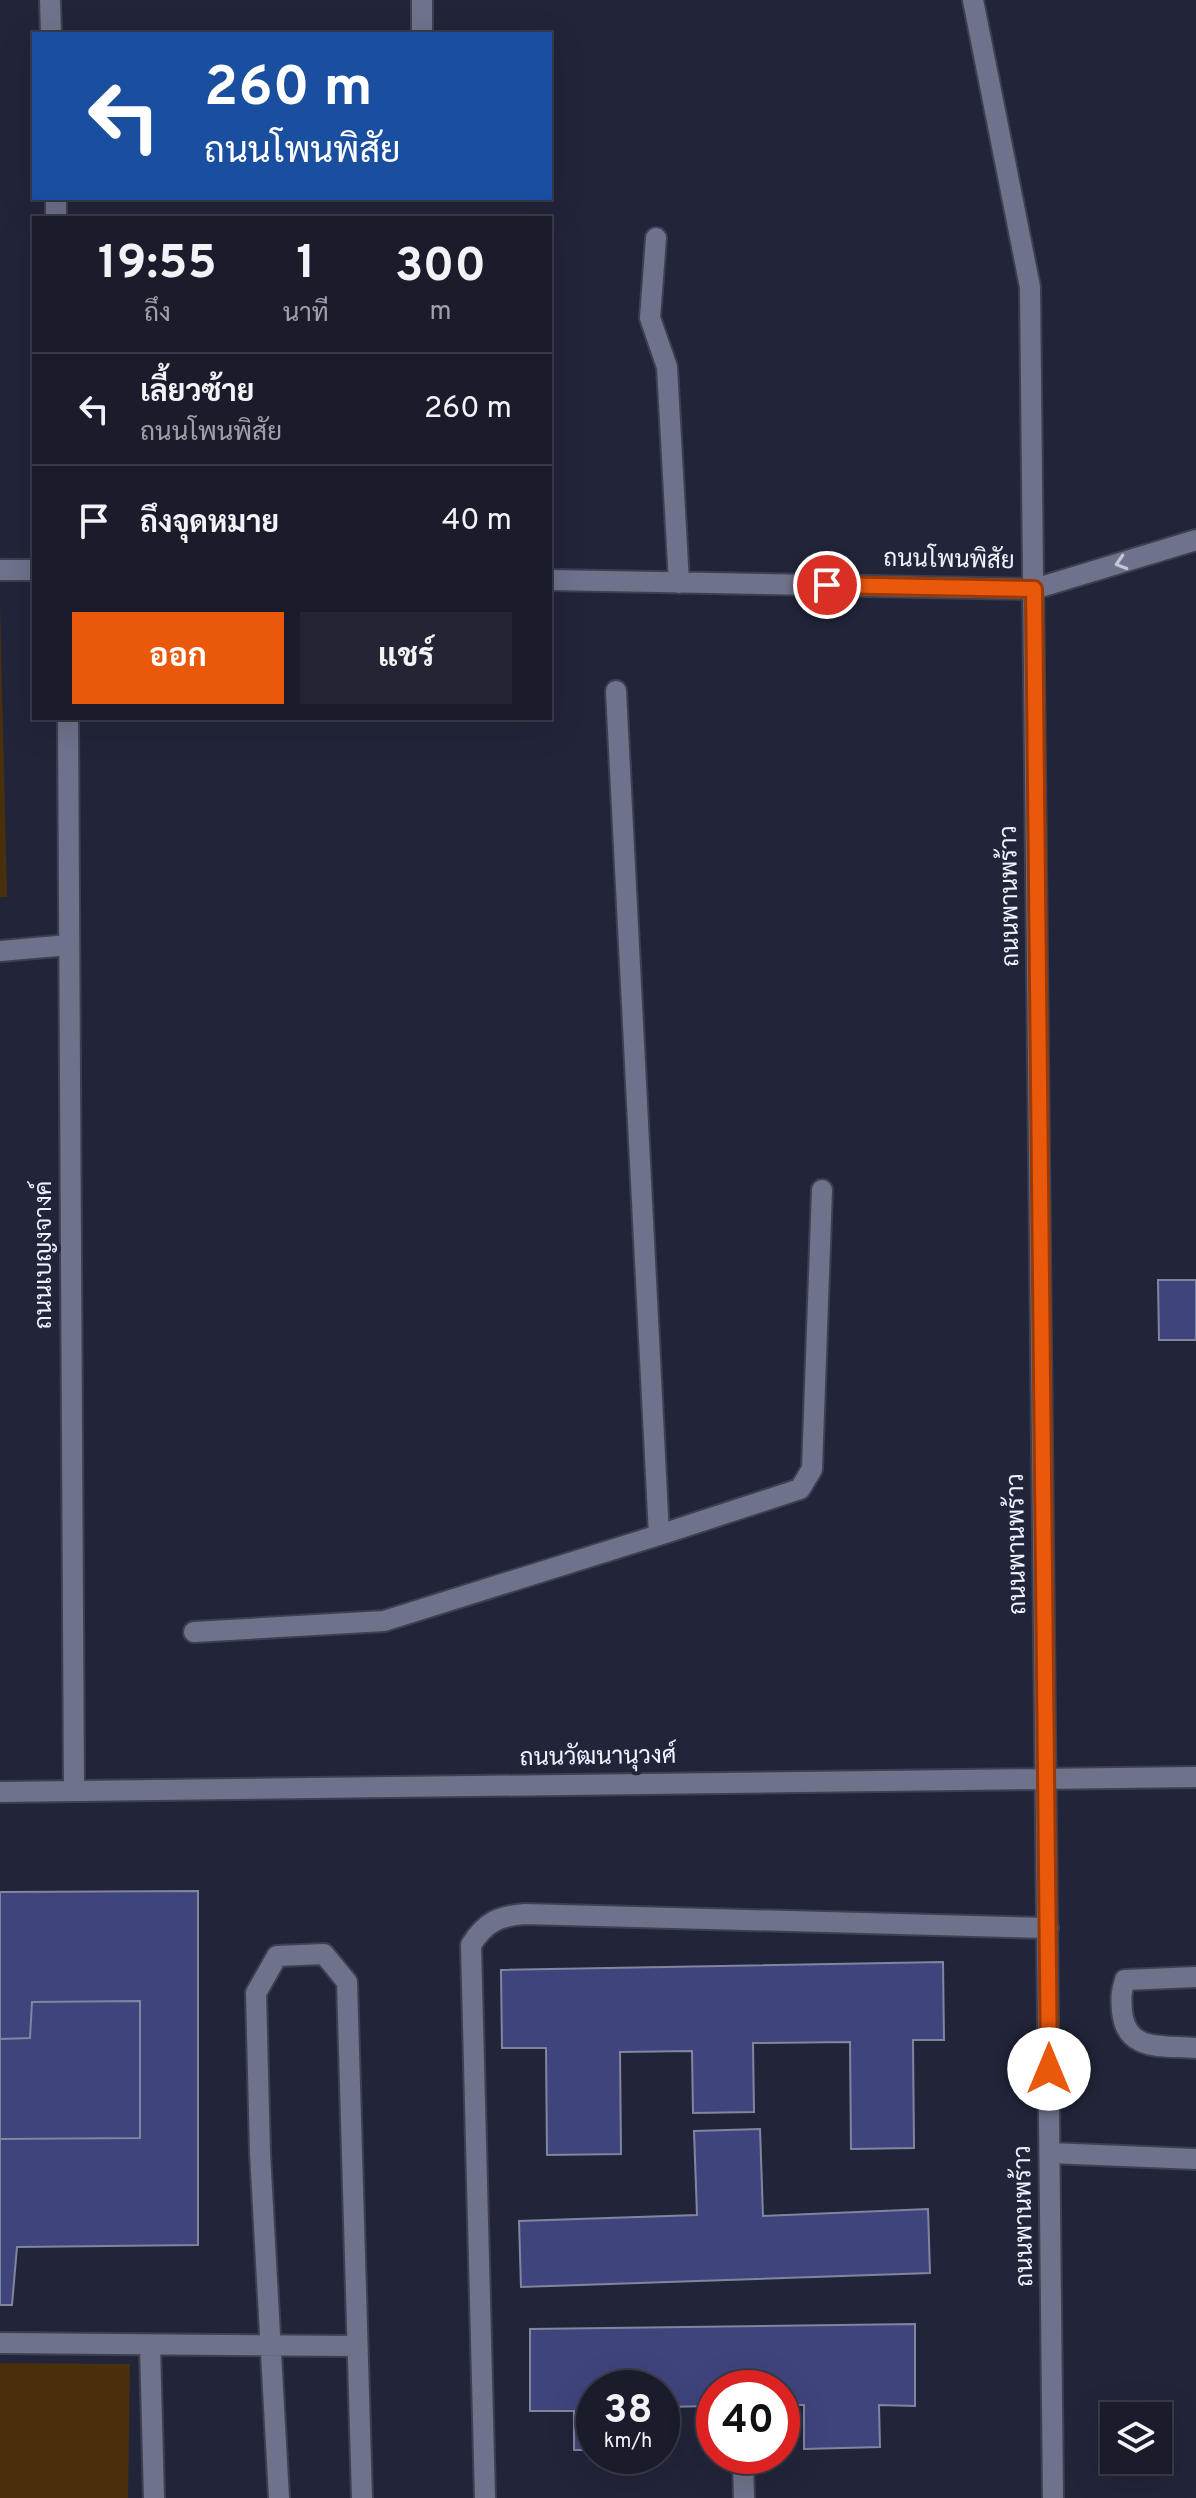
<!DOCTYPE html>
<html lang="th">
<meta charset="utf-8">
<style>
:root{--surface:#1a1c2c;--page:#232534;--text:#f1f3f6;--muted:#9fa1a9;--line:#383a48;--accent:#ea580c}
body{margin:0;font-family:Overpass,Sarabun,sans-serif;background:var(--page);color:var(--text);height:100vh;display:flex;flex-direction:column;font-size:30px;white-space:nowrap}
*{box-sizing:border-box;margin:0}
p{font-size:26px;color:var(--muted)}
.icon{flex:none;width:44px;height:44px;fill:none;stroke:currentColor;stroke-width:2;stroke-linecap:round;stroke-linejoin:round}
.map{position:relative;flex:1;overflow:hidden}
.panel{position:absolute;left:32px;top:216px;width:520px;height:504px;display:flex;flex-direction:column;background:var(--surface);border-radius:0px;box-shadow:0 8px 32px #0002,0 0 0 2px var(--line)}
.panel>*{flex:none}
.banner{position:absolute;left:32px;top:32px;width:520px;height:168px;border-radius:0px;box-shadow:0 8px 32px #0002,0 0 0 2px var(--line);background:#1a4fa0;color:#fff;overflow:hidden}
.tools{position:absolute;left:1100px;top:2402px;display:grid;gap:16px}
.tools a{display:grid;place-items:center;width:72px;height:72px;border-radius:0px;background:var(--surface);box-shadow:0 8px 32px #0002,0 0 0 2px var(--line);font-size:40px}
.speed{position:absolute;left:576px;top:2370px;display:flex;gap:16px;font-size:40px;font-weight:700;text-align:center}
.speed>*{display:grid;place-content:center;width:104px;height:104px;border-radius:50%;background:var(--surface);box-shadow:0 8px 32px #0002,0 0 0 2px var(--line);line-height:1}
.speed small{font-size:20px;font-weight:400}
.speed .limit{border:12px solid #d22;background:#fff;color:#111}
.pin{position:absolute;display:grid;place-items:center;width:68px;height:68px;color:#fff;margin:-34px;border:4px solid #fff;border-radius:50%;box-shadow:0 2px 8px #0007}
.me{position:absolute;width:88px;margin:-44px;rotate:0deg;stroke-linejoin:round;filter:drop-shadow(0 0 6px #0008)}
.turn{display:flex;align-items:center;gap:28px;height:168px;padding:0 40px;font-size:36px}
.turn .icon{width:104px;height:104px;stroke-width:2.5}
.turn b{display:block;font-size:56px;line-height:68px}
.eta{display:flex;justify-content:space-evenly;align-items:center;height:136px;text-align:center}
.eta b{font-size:48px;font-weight:700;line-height:56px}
.action{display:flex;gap:16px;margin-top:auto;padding:16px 40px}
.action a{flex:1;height:92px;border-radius:0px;background:var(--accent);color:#fff;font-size:32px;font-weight:700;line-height:92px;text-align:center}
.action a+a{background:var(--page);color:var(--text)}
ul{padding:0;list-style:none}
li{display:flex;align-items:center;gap:24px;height:112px;padding:0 40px;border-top:2px solid var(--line)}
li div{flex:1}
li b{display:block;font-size:30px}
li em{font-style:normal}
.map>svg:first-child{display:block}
</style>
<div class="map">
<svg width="1196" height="2498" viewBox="0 0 1196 2498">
<rect width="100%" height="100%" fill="#22253a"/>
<path fill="#492f0c" d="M0,603l7,294h-7z
M0,2363l130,1 -2,134h-128z"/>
<path fill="#3f447d" stroke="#81859f" stroke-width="2" d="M1158,1280h38v60h-37z
M198,1891v354l-181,2 -5,58h-12v-166l140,-1v-137l-108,1 -2,36 -30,1v-147z
M198,1891v354l-181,2 -5,58h-12v-413z
M943,1962l1,78h-31l1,108 -63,1 -1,-107 -97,1 1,69 -61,1 -1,-62 -72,1 1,102 -74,1 -1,-107h-44l-1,-78z
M760,2129l3,87 165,-7 2,64 -409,14 -2,-66 178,-6 -3,-84z
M915,2324v82l-36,-1 1,42 -76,2v-44h-22v-17h-68v18l-52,1v-19h-68v62h-20v-39h-44v-82z"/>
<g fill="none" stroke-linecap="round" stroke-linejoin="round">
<g stroke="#3e4051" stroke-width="24">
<path id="minor" d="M50,0l1,34
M422,0v34
M973,0l57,287 23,2211
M56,198v20
M656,238l-6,80 17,49 12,216
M0,570h34
M550,580l484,9 162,-49
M68,718l6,1073
M0,951l69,-6
M659,1535l141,-46 12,-20 10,-279
M194,1632l190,-11 275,-86 -43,-844
M0,1792l1196,-15
M1196,1977l-71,3c-4,12 -4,18 -3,31 4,42 41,34 74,37
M1050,2153l146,6
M0,2343l357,3
M150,2346l4,152
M743,2460l1,38
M279,2498l-19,-345 -4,-160 21,-37 47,-2 23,28 15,516
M485,2498l-14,-553c14,-23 28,-29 54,-31l523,14"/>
</g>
<use href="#minor" stroke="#6e728b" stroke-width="20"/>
</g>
<defs><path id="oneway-chevron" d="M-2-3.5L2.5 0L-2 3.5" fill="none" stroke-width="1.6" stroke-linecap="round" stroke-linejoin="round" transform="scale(2)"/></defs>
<use stroke="#c2c6d6" href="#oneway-chevron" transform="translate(1121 563) rotate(163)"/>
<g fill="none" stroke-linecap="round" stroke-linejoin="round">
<g stroke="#983908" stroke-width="20">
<path id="route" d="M827,585l207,4 15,1480"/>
</g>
<use href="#route" stroke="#ea580c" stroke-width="14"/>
</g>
<g text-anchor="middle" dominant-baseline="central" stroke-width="8" stroke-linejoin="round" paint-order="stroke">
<g font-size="24" fill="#f0f3fe" stroke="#22253a">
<text transform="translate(949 561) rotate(1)">ถนนโพนพิสัย</text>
<text transform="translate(1011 896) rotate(-91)">ถนนพานพร้าว</text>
<text transform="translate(45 1255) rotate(-90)">ถนนเบญงจางค์</text>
<text transform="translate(1018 1544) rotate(-91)">ถนนพานพร้าว</text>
<text transform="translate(598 1758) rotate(-1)">ถนนวัฒนานุวงศ์</text>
<text transform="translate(1025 2216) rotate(-91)">ถนนพานพร้าว</text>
</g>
</g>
</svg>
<div class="tools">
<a><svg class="icon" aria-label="layers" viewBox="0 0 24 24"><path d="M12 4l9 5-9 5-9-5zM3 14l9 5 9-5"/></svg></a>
</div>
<div class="speed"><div>38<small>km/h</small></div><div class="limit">40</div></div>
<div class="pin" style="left:827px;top:585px;background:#d93025"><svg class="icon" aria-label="arrive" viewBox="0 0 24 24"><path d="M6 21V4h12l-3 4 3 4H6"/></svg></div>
<svg class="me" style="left:1049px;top:2069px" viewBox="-20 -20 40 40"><circle r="19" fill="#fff"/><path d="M0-13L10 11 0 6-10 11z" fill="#ea580c"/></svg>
<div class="banner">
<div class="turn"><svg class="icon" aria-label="left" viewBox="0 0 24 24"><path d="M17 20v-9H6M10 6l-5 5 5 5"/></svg><div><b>260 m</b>ถนนโพนพิสัย</div></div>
</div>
<section class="panel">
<div class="eta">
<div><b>19:55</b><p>ถึง</p></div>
<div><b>1</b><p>นาที</p></div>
<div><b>300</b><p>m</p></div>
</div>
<ul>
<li><svg class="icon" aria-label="left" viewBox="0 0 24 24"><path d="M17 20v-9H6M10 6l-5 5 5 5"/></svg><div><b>เลี้ยวซ้าย</b><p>ถนนโพนพิสัย</p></div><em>260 m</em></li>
<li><svg class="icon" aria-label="arrive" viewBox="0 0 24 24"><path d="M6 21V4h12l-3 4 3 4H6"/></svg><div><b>ถึงจุดหมาย</b></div><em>40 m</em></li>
</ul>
<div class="action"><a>ออก</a><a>แชร์</a></div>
</section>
</div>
